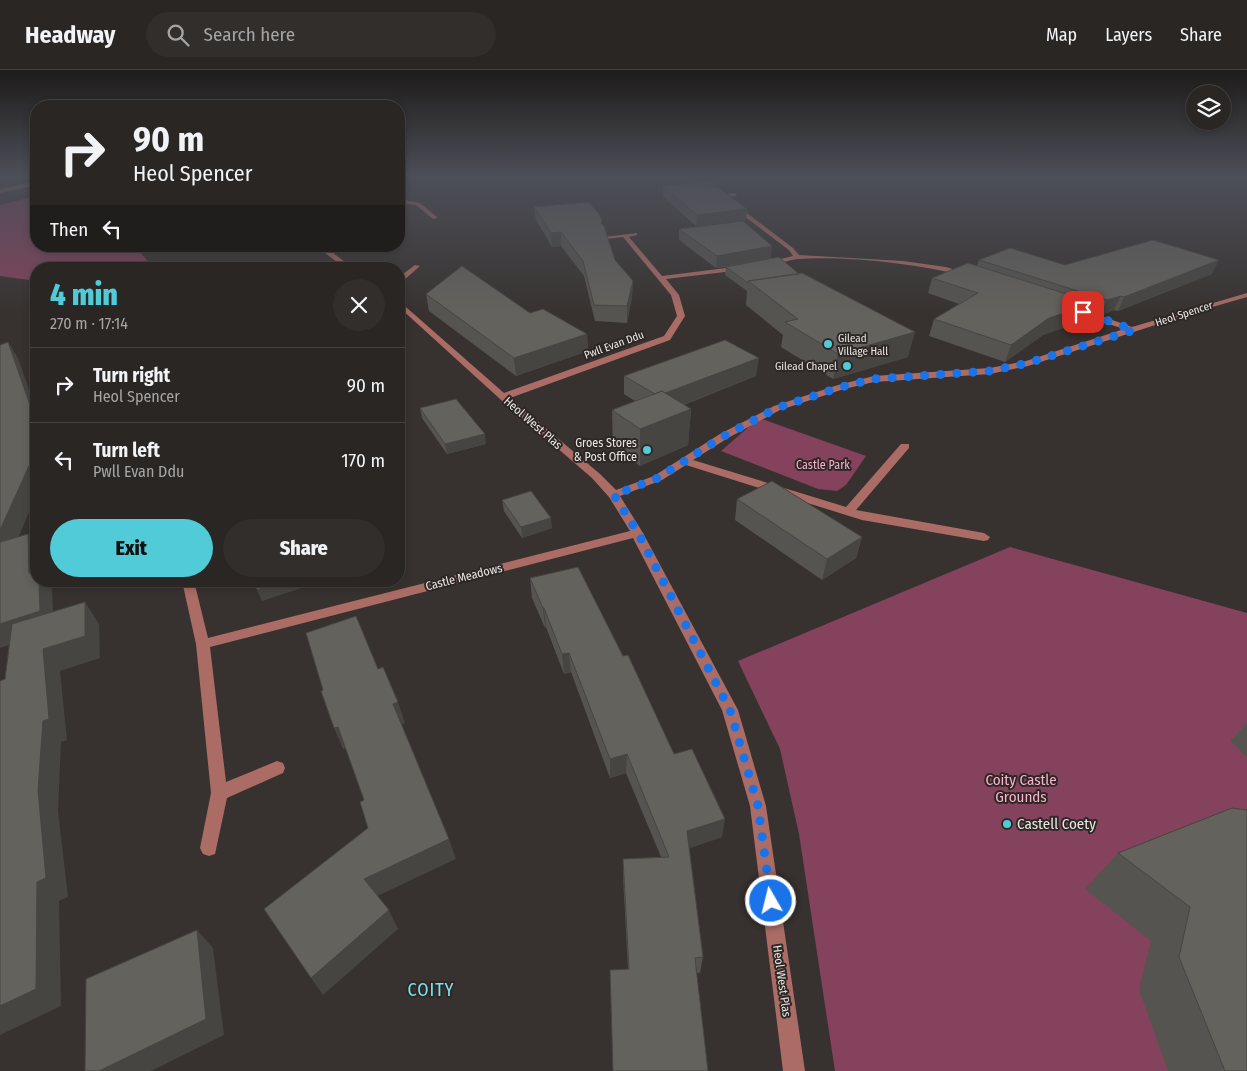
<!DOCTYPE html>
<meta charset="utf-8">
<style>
:root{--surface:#292623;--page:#312e2b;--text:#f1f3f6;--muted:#a5a5a6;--line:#454341;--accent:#52cbd9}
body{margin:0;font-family:"Fira Sans Condensed",sans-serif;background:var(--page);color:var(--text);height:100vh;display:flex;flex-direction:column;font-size:19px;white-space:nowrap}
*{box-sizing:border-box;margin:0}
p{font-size:16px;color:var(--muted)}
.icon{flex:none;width:28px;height:28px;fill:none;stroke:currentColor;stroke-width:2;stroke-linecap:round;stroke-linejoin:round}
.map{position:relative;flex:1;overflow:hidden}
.side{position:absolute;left:30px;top:192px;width:375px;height:325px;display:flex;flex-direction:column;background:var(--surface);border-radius:20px;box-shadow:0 2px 8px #0003,0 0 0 1px var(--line)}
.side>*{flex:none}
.hud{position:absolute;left:30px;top:30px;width:375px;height:152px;border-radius:20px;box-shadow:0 2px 8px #0003,0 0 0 1px var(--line);background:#292623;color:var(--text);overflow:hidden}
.tools{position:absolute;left:1186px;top:15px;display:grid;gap:10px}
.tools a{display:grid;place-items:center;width:45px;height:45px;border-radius:50%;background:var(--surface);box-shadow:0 2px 8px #0003,0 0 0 1px var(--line);font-size:25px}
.pin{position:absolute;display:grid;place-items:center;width:42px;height:42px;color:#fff;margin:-21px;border-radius:10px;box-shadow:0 2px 8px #0006}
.me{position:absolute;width:55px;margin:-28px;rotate:352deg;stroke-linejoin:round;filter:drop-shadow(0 0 4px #0008)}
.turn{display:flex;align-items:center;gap:18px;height:105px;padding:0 20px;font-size:22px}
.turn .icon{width:65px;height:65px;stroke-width:2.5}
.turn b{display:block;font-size:35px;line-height:42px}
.then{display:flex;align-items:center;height:48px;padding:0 20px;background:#0003;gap:10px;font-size:19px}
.round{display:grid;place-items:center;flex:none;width:52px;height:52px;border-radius:26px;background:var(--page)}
.summary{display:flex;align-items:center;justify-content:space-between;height:85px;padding:0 20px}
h1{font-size:30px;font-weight:800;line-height:38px;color:var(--accent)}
.primary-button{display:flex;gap:10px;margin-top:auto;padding:10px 20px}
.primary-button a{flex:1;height:58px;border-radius:30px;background:var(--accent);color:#111;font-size:20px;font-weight:800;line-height:58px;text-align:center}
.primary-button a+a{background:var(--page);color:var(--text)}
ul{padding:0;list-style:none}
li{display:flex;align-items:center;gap:15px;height:75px;padding:0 20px;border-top:1px solid var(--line)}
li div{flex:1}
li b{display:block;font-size:19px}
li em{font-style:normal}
header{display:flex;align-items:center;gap:30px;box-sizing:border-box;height:70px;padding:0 25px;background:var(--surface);border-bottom:1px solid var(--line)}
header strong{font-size:24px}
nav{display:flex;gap:28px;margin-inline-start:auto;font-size:18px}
.search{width:350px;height:45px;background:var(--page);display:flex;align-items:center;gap:12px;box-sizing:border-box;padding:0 18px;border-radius:28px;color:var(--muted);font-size:19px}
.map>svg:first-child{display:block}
</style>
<header>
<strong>Headway</strong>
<div class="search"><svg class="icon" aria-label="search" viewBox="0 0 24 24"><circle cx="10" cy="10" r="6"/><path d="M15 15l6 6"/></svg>Search here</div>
<nav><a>Map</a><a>Layers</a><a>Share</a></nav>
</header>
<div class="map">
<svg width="1247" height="1001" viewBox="0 0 1247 1001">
<rect width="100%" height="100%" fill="#37322f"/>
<path fill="#84425d" d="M36,126v50h99l19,23h-118v12l-36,-5v-71z
M759,348l107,38 -20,29 -9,6 -19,-2 -97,-38z
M1010,477l237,66v458h-412l-36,-237 -19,-85 -42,-88z"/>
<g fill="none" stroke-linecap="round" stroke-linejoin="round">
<path fill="#ab6c66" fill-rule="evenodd" d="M36,111v4l-36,8v-4z
M735,123l2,3 -25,2 -3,-2z
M399,129l21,4 18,15 -5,1 -17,-14 -17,-2z
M732,135h4l57,43 6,7 104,6 43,6 23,7 -3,2c-50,-12 -116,-20 -168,-17 -11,1 -22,7 -33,6v-2l28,-7 -4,-6 -57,-43z
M637,163v2l-8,2 33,39 80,-10 3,2 -3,2 -76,9 13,16 6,21 -15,24 -160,58 90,76 16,16 38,-14 66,-42 54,-28 64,-21 36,-9 116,-8 36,-7 98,-32 -52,-17v-4h6l54,19 115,-34v4l-45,13 -174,56 -38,8 -116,8 -30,7 -64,21 -52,28 -35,22 153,47 55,-63h8v4l-53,62 128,23 6,4 -2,3 -4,1 -122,-21 -176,-55 -24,15 -42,16 23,37 95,177 28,96 39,265h-22l-33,-265 -28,-96 -89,-172 -423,109 16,135 51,-21 6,2 2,5 -2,5 -56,25 -12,56 -6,2 -6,-2 -3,-6 11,-55 -15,-149 -14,-63h12l14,57 422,-107 -21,-34 -17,-19 -92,-79 -101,-92v-6l105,92 160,-57 13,-20 -6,-21 -48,-58 -17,2 -3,-2z
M316,176h8l30,23h-8z
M415,195l5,1 -17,15v6l-4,2v-12z"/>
</g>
<path fill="#565450" d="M663,116l54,2 29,32 -50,6 -33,-29z
M534,137l68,17 13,36 18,21 -1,16 -5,26 -32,-2 -11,-45 -23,-30 -9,1 -16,-27z
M679,159l92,29 28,16 109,83 -75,22 -52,-32 2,-12 -37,-30 1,-14 -22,-16 1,-8 -10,1 -37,-28z
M979,190l86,5 147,9 -94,37 -4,-1 -13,5 -10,-3 -3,7 -45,16 -38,27 -76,-26 5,-17 25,-15 -31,-11 4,-15 45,-12z
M426,224l161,40 1,17 -72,25 -87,-65z
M624,306h132l-72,29 7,4 -3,36 -48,21 -27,-20 -1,-36 23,-9 -11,-7z
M420,338l66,36 -39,10 -25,-36z
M737,429l125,38 -6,21 -34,22 -87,-60z
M502,430l50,28 -30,10 -18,-27z
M530,508l93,78 51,98 48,83 -33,11 14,109 -3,16 -72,-4 -5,-92v-18l38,-2 -35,-84 -16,5 -39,-106 -7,2 -18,-47 -1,1 -13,-30z
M1247,653v34l-17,-16z
M1247,740v261h-79l-29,-82 12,-48 -66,-52 33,-36z"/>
<path fill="#464541" d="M717,111l-1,11 -12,-6z
M747,139l-1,11 -50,6 1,-11z
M561,162v14l-9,1 -1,-14z
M772,176l-1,12 -55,10 1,-12z
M1219,190l-7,14 -94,37 6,-14z
M633,211l-1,16 -5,26v-17z
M1121,226l-7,14 -13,5 6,-15z
M1095,233l-7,16 -45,16 -38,27 6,-17 38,-27z
M915,262l-7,25 -75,22 5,-25z
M587,264l1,17 -72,25 -2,-18z
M8,272l10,16 18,52v12z
M759,288l-3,18 -99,39 1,-19z
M691,339l-3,36 -48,21v-37z
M485,364l1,10 -39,10 -2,-10z
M36,365v60l-28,68 -8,-11v-22z
M551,448l1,10 -30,10 -1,-11z
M28,464l8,12v35h10l6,8 2,42 -54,17v-24l29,-51z
M862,467l-6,21 -34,22 5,-21z
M284,511h19l2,6 -43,14 -5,-11z
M85,532l14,22 1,34 -40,13 7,69 -6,2 -3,69 10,86 -9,4 2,105 -61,29v-29l43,-357z
M543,538h1l2,19 -1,1z
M569,583l2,19 -7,2 -2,-20z
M398,632l7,21 -5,2 -7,-21z
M338,657l9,21 -4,1 -9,-21z
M627,684l-1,19 -16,5v-19z
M725,749l-3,18 -37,13 2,-19z
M449,769l7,20 -83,39 -9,-19z
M389,840l9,19 -75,66 -12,-17z
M197,860l16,18 11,87 -73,36h-52z"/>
<path fill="#64625d" stroke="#464541" d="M717,111l-13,5 15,2 28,21 -50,6 -34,-29z
M588,132l12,13 2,6 -1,2 3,3 11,34 18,21 -6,25 -33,-1 -11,-44 -22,-29 -10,1 -17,-26z
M743,151l29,25 -55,10 -38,-27z
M1153,170l66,20 -95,37 -3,-1 -14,4 -128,-40 31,-12 55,17z
M779,187l20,17 -51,7v2l-22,-16z
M968,193l127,40 -46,15 -38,27 -77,-26 44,-26 -46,-15z
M462,196l68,47 13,-4 44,25 -73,24 -88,-64z
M802,203l113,59 -77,22 -53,-32 13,-3 -50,-38z
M725,270l34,18 -94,35 -3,-2 -7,3 -31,-18z
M8,272l28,80v13l-2,20 -34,75v-185z
M662,321l29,18 -51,20 -28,-19z
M456,329l29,35 -40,10 -25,-36z
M772,411l90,56 -35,22 -90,-60z
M531,421l20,27 -30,9 -19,-27z
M28,464l1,39 7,-2v10h3l1,30 -40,13v-82z
M578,497l45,89 5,-1 46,99 18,-5 33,70 -38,12 16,126 -8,1 13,113h-95l-3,-101 19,-1 -6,-110 46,-2 -42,-103 -17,5 -41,-106 -7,1 -18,-46h-1l-13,-30z
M255,511h29l-27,9z
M85,532v34l-42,13 6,70 -6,2 -5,69 8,88 -9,4 -1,107 -36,17v-325l5,-2 7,-55z
M356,546l22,53 5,-2 15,35 -5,2 56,135 -85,40 25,31 -78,68 -47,-69 104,-81 -8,-26 4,-2 -26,-73 -4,1 -13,-37 2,-1 -17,-57z
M1232,738l15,2v261h-22l-46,-114 11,-50 -72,-54z
M197,860l9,89 -107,52h-14l1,-92z"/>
<linearGradient id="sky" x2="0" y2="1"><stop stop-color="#1e1c1a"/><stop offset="0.43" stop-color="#4d4f58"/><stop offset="1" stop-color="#4d4f58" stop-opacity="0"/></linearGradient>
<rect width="1247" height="246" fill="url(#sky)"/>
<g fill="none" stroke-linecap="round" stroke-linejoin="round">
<path stroke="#1a73e8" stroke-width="9" stroke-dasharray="0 16.2" d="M771,831l-13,-95 -28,-96 -92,-177 -24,-38 44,-17 66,-42 53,-28 64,-21 33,-8 116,-8 38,-8 106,-33 -51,-18"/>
</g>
<g fill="#52cbd9" stroke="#2d2825" stroke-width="2">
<circle cx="828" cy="274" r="5"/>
<circle cx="847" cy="296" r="5"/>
<circle cx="647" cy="380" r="5"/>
<circle cx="1007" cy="754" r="5"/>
</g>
<g text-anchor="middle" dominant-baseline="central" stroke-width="4" stroke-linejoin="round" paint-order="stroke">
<g font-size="11" fill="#e9e6e4" stroke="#2d2825">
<text transform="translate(1184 244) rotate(-18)">Heol Spencer</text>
<text transform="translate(614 275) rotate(-20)">Pwll Evan Ddu</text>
</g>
<g font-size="11" fill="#e9e6e4" stroke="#2d2825" text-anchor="start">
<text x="838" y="268">Gilead<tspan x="838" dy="13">Village Hall</tspan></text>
<text x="837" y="296" text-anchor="end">Gilead Chapel</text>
</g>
<g font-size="12" fill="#e9e6e4" stroke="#2d2825">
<text transform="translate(533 353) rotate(41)">Heol West Plas</text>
<text transform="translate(464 507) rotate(-14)">Castle Meadows</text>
<text transform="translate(782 911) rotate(82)">Heol West Plas</text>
</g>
<g font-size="12" fill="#e9e6e4" stroke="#2d2825" text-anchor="end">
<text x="637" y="373">Groes Stores<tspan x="637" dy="14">&amp; Post Office</tspan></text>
</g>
<g font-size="12" fill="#fbb1cc" stroke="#2d2825">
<text x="823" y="395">Castle Park</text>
</g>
<g font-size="15" fill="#fbb1cc" stroke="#2d2825">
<text x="1021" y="710">Coity Castle<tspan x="1021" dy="17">Grounds</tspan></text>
</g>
<g font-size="15" fill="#e9e6e4" stroke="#2d2825" text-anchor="start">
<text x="1017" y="754">Castell Coety</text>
</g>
<g font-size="18" letter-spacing="1" fill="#78e3ef" stroke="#2d2825">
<text x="431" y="920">COITY</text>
</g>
</g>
</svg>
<div class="tools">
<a><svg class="icon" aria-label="layers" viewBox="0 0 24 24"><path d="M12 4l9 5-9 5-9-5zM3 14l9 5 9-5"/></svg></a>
</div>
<div class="pin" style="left:1083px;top:242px;background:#d93025"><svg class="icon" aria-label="arrive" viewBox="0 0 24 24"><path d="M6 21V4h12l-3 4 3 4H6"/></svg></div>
<svg class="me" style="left:771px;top:831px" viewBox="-20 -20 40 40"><circle r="17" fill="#1a73e8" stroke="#fff" stroke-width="3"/><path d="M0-11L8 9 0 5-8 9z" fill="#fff"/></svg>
<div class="hud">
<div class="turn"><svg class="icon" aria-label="right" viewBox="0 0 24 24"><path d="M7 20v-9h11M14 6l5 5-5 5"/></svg><div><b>90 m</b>Heol Spencer</div></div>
<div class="then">Then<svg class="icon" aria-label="left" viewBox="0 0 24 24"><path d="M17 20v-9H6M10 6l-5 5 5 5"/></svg></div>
</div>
<section class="side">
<div class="summary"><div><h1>4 min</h1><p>270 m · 17:14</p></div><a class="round"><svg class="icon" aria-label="close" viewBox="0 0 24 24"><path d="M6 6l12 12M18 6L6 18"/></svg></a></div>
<ul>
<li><svg class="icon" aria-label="right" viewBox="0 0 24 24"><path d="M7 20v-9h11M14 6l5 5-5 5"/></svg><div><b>Turn right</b><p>Heol Spencer</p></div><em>90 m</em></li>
<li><svg class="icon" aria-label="left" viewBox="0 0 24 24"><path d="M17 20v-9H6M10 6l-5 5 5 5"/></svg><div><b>Turn left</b><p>Pwll Evan Ddu</p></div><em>170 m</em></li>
</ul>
<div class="primary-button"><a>Exit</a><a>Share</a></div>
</section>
</div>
